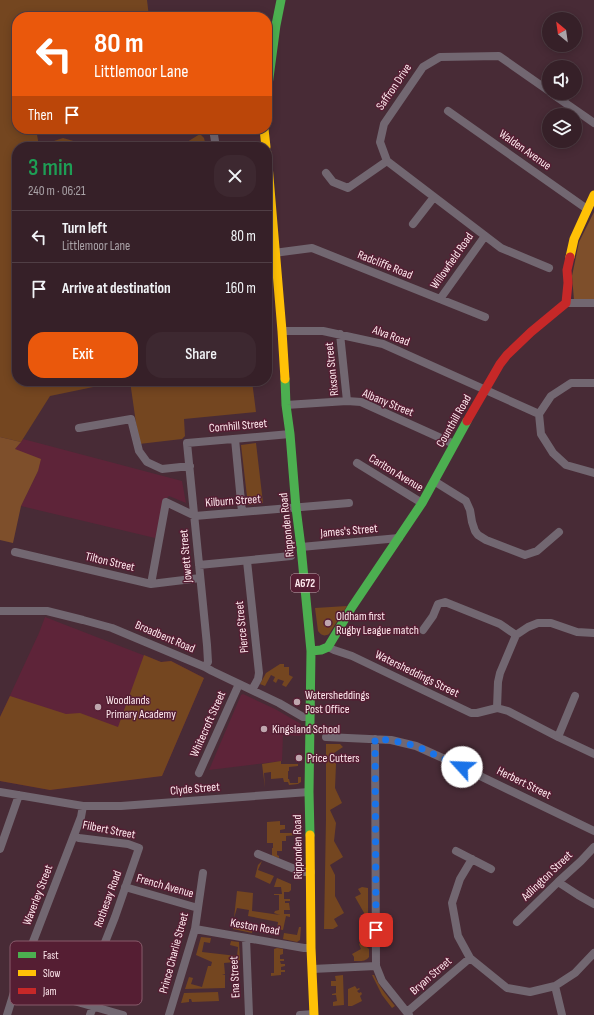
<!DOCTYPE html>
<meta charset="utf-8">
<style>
:root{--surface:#362028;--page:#3d2830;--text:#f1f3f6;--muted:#aaa3a8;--line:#503e45;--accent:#ea580c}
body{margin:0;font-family:"Sofia Sans Condensed",sans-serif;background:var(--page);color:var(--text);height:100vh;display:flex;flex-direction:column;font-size:15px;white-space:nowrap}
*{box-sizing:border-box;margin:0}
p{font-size:13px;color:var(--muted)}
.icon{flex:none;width:22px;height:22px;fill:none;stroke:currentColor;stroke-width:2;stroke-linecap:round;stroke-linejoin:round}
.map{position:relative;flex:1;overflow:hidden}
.side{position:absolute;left:12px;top:142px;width:260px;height:244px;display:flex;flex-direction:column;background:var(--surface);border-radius:16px;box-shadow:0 2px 10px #0003,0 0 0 1px var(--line)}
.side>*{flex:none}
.guide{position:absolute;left:12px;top:12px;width:260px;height:122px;border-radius:16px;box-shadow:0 2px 10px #0003,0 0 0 1px var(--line);background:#ea580c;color:#fff;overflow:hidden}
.needle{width:26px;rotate:331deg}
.buttons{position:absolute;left:542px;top:12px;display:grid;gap:8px}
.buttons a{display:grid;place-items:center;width:40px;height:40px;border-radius:50%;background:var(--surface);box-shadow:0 2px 10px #0003,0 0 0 1px var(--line);font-size:20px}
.pin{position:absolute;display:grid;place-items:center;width:34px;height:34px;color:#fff;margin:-17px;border-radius:8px;box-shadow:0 2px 6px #0006}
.me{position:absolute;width:44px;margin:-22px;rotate:295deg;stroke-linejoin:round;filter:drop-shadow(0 0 3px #0008)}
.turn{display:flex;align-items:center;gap:14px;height:84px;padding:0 16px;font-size:18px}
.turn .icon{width:52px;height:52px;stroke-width:2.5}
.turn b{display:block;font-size:28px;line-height:34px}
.then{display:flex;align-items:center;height:38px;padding:0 16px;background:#0003;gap:8px;font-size:15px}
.round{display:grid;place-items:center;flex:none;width:42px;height:42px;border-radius:16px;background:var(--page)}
.headline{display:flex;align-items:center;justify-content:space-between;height:68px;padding:0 16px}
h1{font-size:24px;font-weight:600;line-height:30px;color:#1e9e55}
.cta{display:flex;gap:8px;margin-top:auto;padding:8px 16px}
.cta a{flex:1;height:46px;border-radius:16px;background:var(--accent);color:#fff;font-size:16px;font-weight:600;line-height:46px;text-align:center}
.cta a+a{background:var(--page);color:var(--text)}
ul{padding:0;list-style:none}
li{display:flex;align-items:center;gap:12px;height:52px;padding:0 16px;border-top:1px solid var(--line)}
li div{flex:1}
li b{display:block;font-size:15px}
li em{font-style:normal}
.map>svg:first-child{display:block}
</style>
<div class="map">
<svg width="594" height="1015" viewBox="0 0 594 1015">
<rect width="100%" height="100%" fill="#482b36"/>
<path fill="#5e2439" d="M23,439l159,42 4,22 -17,-7 -4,4 -10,38 -134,-32 17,-35 -23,-22z
M45,617l116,45 10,-1 33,17 -42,98 -112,14 -50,-9v-64l39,-84z
M243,694l32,15 26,15v12l-18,-1 -1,26 -73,9 32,-75z"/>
<path fill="#744620" d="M0,0h147l2,17h-132v112h19l3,17 24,-8 31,9h-77v234h105l-72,15 -29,46 -21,-5z
M200,134l4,4 2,9h-22l4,-3 -1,-2z
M130,381h122l4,31 -72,7 1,17 -3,3 -43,5z
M256,443l7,60 -15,2 -7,-60z
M347,606l-18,28c-5,3 -8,1 -11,-3l-3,-23z
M144,655l17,7 10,-1 33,17 -42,98 -112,14 -50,-9v-64l10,-21 56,18 14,-1 38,14z
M280,664h4v3h5v8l4,2 -7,10 -4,-2 2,-4 -6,-2 -2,4 -3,-2 2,-4 -4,-2 -6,11 -5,-2 6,-11z
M326,744h14l3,3 -12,8 5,9 -1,24 7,15 -12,7 6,13 -2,18 9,16 -13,8 5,10v21l9,17 -10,6 4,7 -5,3h-9l2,-110z
M281,761v3h17v2l-9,1v4h-1v8h1l1,4h8v-6h3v5l-3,2 -9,1 -1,-3h-4l-1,-4 -12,1v-7l-7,1 1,15 -3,-24z
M280,821v4h5v4l-5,1v3h17v2l-11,1v5h-4v10h-5v4l2,1v2l-7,-2v-8h1v-5h-6v-21z
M262,861l-4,9 16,6 -4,8 -15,-7 3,-12z
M277,878l14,6v6l-2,2h-5v7h6v2h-5v2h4l1,7h-6v4h6v3l-4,-1 -3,14 -6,-1 1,-7 -30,-6 1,-6 -12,-2 -3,10 3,-27 16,2 -1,18 28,4 -6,-2 1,-2 4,-1v-15h-5v-1h8l-1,-7h-7z
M362,887l6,1v30h-1l-12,-21 6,-3 -3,-5z
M234,923l19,4 -1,6 -19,-4z
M299,927h2l-1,13 -3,2 -14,-3 1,-6 13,2z
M201,937l10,1 -1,5 -6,-1 -2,10 35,4 1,-9 -8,-2 1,-4 8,1 1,18 -5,1v1l-11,1 1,11 -3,1h3v13l-40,1 4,-12 4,1 -2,6 11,3 6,-21h3l1,-4 -16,-7z
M361,942l8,7v8c-4,5 -9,4 -15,4v-4l-2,-3 9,-5 -2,-5z
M277,948l6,1v5l-3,1v4h4v2h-4l1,3h4v2l-4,1v3h4v2h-4v3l-10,1v-3h3v-24z
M343,975l1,30 -11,1v-4l4,-1 -1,-6h-4v-1l4,-1v-7h-5v-5h5l-1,-5z
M372,975h2c5,11 13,21 21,31l-3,2 -10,-13z
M355,986l2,3 2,-1 1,1 -3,2 2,2 2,-1 1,2 -2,2 2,5 -10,5h-4v-17z
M218,992l1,9 -27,1 -1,-3h-2v3l-8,1 3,-10z"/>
<path fill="#7e4f2b" d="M594,212v87l-20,1 -2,-24 7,-34z
M0,437l21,5 -6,7 26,10 -3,12 -17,35 -8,37 -13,-3z"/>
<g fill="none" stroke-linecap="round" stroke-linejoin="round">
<path stroke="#726771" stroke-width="8" d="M551,93l43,30
M448,111l139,98
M213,129l3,18
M326,173l7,9 15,6 39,-27
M413,224l21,-27
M274,253l38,-5 173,69
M549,268l-48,-20 -114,-87 -7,-19 4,-18 39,-57 17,-10 59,-1 50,35
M440,299l45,-63
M566,303h28
M282,331h41l60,13 156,70
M340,334l7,67
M286,405l61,-4 14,1 93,42
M539,414l2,20 12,19 13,12 28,8
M539,414l12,-18 20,-13h23
M79,428l52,-9 8,32 8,11 15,7 28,-3
M235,439l7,73
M357,463l65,40
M434,481l32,20 4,9 2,12 3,9 3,4 8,5 39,15 12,-4 22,-19
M301,547l98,-9
M15,552l136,32 49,-6
M247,561l12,112 -1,6 -6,11
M199,565l92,-9
M151,584l15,-82 29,14 154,-13
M0,611h47l36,9 29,8 93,39 7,4 67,32 24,14h7
M423,630l10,-14 5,-12 7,-2 55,22 16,11
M328,647l6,3 18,6 119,57h6l20,-5
M205,667l3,-5 -1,-17 -20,-202 103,-9
M497,708l1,-26 2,-9 16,-38 12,-8 10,-4h13l26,9 17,1
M497,708l11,3 50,26 36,17
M326,737l65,3 25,6 33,15 145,70
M558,737l17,-41
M375,739l1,227 6,15 27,34
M199,773l40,-89
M0,792l83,14h38l188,-14
M74,836l5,2 49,6 11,4 -24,69 -34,86
M0,849l19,-54
M456,851l35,18
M258,854l44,18h9
M472,859l-12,20 -8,24 6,33 12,22 37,30 23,4 25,-6 20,-13 19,-20
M558,882l20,13 16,9
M125,887l73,21
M517,922l41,-40 23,-21 13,-14
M195,929l109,19h7
M246,938l3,77
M312,969l64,-3
M16,986l65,17 42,12
M555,986l7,29
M407,1012l63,-54
M7,1015l9,-29 65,-169 2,-11
M90,1015l3,-8
M169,1015l26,-86 8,-56
M300,1015l14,-1"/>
<path stroke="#4caf50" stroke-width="9" d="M267,93l9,-68 5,-25
M285,379l1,26 4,29 6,74 5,39 10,104 -2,141 1,43
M311,651l10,-1 7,-3 24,-40 70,-104 45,-82"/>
<path stroke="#ffc107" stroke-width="9" d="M264,129l2,18
M267,153l15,178 3,48
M570,257l4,-18 20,-44
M310,835l1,113 3,67"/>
<path stroke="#c62828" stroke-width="9" d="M467,421l33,-57 7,-9 24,-23 35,-29 2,-20 -1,-13 3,-13"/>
</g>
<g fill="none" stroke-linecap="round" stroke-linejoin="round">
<path stroke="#1a73e8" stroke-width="7" stroke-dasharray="0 12.6" d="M376,930l-1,-191 16,1 25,6 46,21"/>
</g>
<g fill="#bfa6ae" stroke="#551e33" stroke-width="1.5">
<circle cx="328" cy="623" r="4"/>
<circle cx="297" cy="702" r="4"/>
<circle cx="98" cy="707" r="4"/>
<circle cx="264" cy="729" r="4"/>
<circle cx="299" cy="758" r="4"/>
</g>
<g text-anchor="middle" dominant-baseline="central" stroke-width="3" stroke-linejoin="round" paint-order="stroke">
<rect fill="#551e33" stroke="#ccacb6" stroke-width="1" x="291" y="574" width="28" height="18" rx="3"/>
<g font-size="11" font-weight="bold" fill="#ffe9ee">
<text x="305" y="583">A672</text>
</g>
<g font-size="12" fill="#ffe9ee" stroke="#551e33">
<text transform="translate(394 87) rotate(-56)">Saffron Drive</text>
<text transform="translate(525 150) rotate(35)">Walden Avenue</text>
<text transform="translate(452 261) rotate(-55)">Willowfield Road</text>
<text transform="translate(385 265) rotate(22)">Radcliffe Road</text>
<text transform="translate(391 336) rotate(20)">Alva Road</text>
<text transform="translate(332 369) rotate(-96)">Rixson Street</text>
<text transform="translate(388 403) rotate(22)">Albany Street</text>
<text transform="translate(454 421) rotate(-60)">Counthill Road</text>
<text transform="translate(238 426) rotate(-5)">Cornhill Street</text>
<text transform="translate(396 473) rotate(31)">Carlton Avenue</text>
<text transform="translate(233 501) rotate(-4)">Kilburn Street</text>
<text transform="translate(287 525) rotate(-96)">Ripponden Road</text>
<text transform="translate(349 531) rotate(-5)">James's Street</text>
<text transform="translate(186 556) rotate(-95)">Jowett Street</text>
<text transform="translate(110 562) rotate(13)">Tilton Street</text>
<text transform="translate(242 627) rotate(-96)">Pierce Street</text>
<text transform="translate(165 637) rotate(23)">Broadbent Road</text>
<text transform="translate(417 674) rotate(26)">Watersheddings Street</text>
<text transform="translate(208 724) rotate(-66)">Whitecroft Street</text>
<text transform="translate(524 783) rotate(26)">Herbert Street</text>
<text transform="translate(195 789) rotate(-5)">Clyde Street</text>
<text transform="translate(109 830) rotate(11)">Filbert Street</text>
<text transform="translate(298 847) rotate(-91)">Ripponden Road</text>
<text transform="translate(547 876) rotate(-44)">Adlington Street</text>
<text transform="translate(165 886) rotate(16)">French Avenue</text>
<text transform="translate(38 895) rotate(-69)">Waverley Street</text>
<text transform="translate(108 899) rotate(-70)">Rothesay Road</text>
<text transform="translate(255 927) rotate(10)">Keston Road</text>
<text transform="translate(174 953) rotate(-75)">Prince Charlie Street</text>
<text transform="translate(431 976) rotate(-41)">Bryan Street</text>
<text transform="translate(235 977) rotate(-93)">Ena Street</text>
</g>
<g font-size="12" fill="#ffe9ee" stroke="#551e33" text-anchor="start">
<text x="336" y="616">Oldham first<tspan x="336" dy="14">Rugby League match</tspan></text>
<text x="305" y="695">Watersheddings<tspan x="305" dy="14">Post Office</tspan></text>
<text x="106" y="700">Woodlands<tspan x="106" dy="14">Primary Academy</tspan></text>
<text x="272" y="729">Kingsland School</text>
<text x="307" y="758">Price Cutters</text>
</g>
</g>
<rect x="10" y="941" width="132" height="64" rx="6" fill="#551e33" stroke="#885b6b" stroke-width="1"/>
<rect x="18" y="952" width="18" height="6" fill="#4caf50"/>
<rect x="18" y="970" width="18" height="6" fill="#ffc107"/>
<rect x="18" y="988" width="18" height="6" fill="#c62828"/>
<g font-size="11" fill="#ffe9ee">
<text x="43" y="959">Fast</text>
<text x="43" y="977">Slow</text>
<text x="43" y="995">Jam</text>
</g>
</svg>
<div class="buttons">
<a><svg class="needle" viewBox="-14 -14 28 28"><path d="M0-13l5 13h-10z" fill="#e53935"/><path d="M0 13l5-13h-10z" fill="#aaa3a8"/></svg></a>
<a><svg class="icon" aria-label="sound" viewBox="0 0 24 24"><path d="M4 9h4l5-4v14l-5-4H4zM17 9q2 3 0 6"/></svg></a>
<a><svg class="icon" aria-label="layers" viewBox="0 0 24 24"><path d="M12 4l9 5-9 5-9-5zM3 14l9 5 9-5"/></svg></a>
</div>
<div class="pin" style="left:376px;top:930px;background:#d93025"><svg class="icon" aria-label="arrive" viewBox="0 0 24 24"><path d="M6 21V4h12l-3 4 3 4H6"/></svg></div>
<svg class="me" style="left:462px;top:767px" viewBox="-20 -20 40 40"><circle r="19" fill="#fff"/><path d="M0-13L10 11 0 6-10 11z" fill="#1a73e8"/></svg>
<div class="guide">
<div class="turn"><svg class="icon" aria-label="left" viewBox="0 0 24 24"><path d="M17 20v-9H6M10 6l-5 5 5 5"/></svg><div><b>80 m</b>Littlemoor Lane</div></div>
<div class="then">Then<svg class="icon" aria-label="arrive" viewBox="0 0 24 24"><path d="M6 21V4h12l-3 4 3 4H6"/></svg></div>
</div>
<section class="side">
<div class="headline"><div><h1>3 min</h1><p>240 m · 06:21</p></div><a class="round"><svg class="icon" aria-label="close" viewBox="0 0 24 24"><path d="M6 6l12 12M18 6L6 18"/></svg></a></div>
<ul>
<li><svg class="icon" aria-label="left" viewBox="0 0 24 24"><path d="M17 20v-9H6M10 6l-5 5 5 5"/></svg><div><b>Turn left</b><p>Littlemoor Lane</p></div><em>80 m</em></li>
<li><svg class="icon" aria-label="arrive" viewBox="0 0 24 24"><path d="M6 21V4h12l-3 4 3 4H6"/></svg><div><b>Arrive at destination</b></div><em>160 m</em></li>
</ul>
<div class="cta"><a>Exit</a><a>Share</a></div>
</section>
</div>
